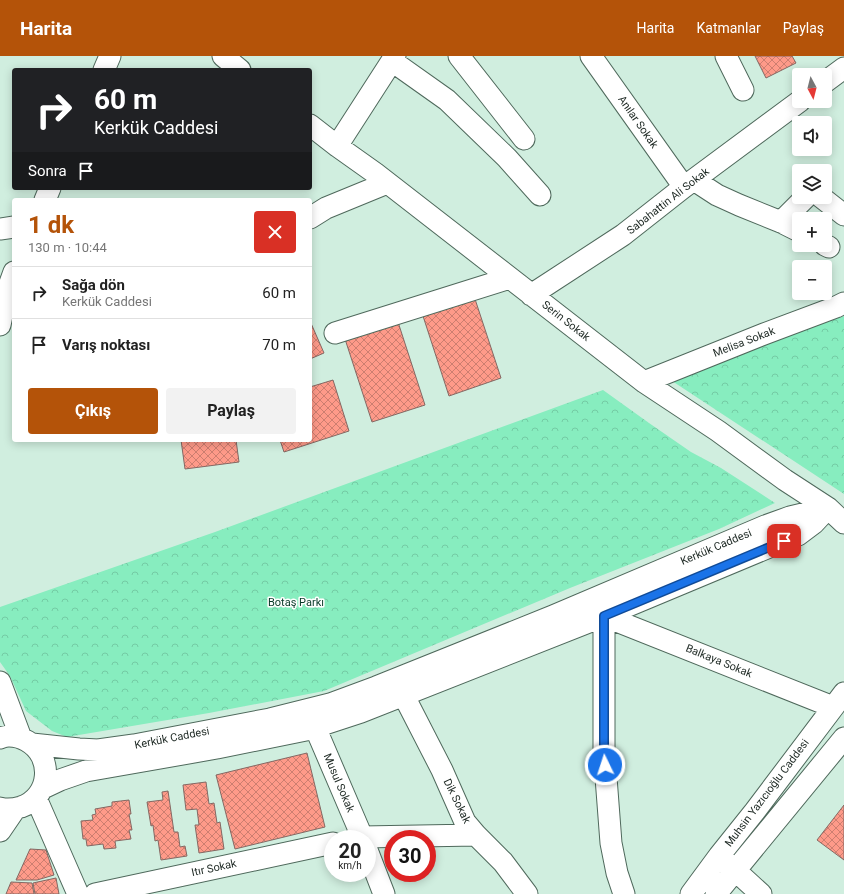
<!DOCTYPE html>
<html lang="tr">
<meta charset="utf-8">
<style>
:root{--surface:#fff;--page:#f2f2f2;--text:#222;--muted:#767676;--line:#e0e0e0;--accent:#b45309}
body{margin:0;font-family:Roboto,sans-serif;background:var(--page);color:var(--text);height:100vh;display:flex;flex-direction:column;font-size:15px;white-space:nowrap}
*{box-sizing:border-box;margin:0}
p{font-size:13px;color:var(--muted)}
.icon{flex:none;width:22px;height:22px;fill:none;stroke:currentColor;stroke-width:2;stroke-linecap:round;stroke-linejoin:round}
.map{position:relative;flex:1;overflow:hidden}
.drawer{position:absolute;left:12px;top:142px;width:300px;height:244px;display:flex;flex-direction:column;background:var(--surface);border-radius:4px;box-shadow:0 2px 10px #0003}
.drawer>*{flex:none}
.guide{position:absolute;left:12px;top:12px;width:300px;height:122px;border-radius:4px;box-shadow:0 2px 10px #0003;background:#202124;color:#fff;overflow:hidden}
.needle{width:26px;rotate:173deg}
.buttons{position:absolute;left:792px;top:12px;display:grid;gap:8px}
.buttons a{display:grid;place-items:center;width:40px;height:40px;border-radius:4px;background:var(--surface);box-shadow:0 2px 10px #0003;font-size:20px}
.speed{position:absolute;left:324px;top:774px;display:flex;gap:8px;font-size:20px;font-weight:700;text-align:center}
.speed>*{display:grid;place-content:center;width:52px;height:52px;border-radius:50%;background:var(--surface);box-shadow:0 2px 10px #0003;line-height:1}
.speed small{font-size:10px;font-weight:400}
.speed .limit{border:6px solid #d22;background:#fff;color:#111}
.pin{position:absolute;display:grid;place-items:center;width:34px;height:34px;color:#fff;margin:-17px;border-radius:8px;box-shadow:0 2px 6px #0006}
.me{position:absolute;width:44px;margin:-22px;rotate:356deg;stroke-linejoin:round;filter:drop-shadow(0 0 3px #0008)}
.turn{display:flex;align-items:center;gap:14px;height:84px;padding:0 16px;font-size:18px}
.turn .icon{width:52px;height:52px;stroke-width:2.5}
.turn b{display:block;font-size:28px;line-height:34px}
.then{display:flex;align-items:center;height:38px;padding:0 16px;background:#0003;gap:8px;font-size:15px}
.round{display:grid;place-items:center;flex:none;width:42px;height:42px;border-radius:4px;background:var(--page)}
.overview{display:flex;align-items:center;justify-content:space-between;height:68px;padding:0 16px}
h1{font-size:24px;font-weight:700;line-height:30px;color:var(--accent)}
.action{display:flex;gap:8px;margin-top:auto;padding:8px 16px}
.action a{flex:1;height:46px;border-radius:4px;background:var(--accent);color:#fff;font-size:16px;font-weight:700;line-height:46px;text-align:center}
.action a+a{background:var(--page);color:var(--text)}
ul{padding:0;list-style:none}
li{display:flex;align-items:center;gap:12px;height:52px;padding:0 16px;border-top:1px solid var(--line)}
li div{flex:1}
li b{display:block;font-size:15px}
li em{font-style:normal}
header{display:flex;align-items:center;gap:24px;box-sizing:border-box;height:56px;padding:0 20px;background:var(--accent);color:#fff}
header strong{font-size:19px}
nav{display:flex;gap:22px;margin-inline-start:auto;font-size:14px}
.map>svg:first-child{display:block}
</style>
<header>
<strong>Harita</strong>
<nav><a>Harita</a><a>Katmanlar</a><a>Paylaş</a></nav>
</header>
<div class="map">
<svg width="844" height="838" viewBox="0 0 844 838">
<defs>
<pattern id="forest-crowns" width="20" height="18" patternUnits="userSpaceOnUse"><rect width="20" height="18" fill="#87edbf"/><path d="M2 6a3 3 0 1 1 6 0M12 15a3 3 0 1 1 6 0" fill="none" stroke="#74cba4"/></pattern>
<pattern id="building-cross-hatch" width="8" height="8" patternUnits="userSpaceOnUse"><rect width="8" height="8" fill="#fe9a89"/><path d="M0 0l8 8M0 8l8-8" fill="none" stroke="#cd7e70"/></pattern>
</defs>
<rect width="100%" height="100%" fill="#d0eedf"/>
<path fill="url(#forest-crowns)" d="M844,260v178l-175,-115z
M603,334l46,33 42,29 30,16 54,35 -56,26 -149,59 -246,103 -115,22 -142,24 -15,-6 -26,-20 -16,-35 -10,-14v-55l215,-75z"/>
<path fill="url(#building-cross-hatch)" stroke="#846863" d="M755,0h37l4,7 -30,15z
M474,240l27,82 -52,18 -27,-83z
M310,265l14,32 -14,6z
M398,266l27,83 -53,17 -27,-83z
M333,324l16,51 -65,21 -4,-12h30v-53z
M181,384h55l3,22 -54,7z
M307,697l18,74 -90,22 -19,-74z
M206,726l3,22 5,-1 3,20 3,-1 4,27 -25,4 -4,-28h4l-2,-16 -11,1 -3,-25z
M168,735l6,41h4l2,15 5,-1 2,10 -26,4 -3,-20 -3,1 -2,-16 -2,1 -4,-24 16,-2 -1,-8z
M129,744l2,14h-2l3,16h-3l2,9 -16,2 1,7 -12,1 -1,-5 -16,2 -1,-7h-3l-2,-18 12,-1 -1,-5 4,-1 -1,-5 17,-3v-4z
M844,749v55l-27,-20z
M30,793l16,1 8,25 -17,5h-21z
M56,822l3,16h-24l-2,-11z
M11,826l21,1 2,11h-28z"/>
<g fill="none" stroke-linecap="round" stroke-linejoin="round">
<g stroke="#4f695c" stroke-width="23">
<path id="minor" d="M223,0l17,14
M459,0l65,83
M591,0l93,131
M726,0l17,34
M392,5l55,39 60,58 33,37
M104,14l6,-14
M825,26l19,-14
M310,69l27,21 38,27 269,209 74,49 67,49 43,28 16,15
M337,90l58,-90
M694,124l23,15 22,10 42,17 18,9
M821,141l23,18
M45,144l5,-12
M310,162l16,-10 61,-25
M781,166l25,-25
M0,173l14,-2
M825,189l4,2
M531,239l92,-60 61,-48 116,-86
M0,269l7,-34 7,-19
M335,277l175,-55
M644,326l120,-48 72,-27 8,-4
M599,548l5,12v135l7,92 6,30 7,21
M604,560l229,91
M0,626l21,56
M399,627l5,13 38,74 23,52 11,13 27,27 24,32
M311,658l4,13 48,112
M0,682c3,-1 6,-2 9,-2 6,0 13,2 18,5 27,15 24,56 -6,66 -7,2 -14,3 -21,1
M32,688l47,5 19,1 36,-5 136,-26 60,-15 46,-17 177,-71 212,-90 25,-9 38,-9
M43,732l17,-8 26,-9 131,-23 89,-18 55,-18 243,-96 194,-81 16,-12 14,-15
M36,742l42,96
M0,775l15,-22
M354,783l8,-2 114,-2
M367,794l17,44
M725,805l36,33
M95,838l238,-51
M691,838l28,-38 36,-45 89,-118
M716,838l128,-156"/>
</g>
<use href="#minor" stroke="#fff" stroke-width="21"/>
</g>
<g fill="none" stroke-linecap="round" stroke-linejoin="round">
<g stroke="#114b97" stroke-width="10">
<path id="route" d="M605,709l-1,-14v-135l180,-75"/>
</g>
<use href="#route" stroke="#1a73e8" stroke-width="7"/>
</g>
<g text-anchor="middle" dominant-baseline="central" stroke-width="3" stroke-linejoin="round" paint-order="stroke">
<g font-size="11" fill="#1d2823" stroke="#fff">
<text transform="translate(638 66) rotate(55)">Anılar Sokak</text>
<text transform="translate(668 145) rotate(-38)">Sabahattin Ali Sokak</text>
<text transform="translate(566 265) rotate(38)">Serin Sokak</text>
<text transform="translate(744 286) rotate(-21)">Melisa Sokak</text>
<text transform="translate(716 491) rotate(-23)">Kerkük Caddesi</text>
<text transform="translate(719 605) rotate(22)">Balkaya Sokak</text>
<text transform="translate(172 682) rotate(-11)">Kerkük Caddesi</text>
<text transform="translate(339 727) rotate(67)">Musul Sokak</text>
<text transform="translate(767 737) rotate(-53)">Muhsin Yazıcıoğlu Caddesi</text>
<text transform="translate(457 745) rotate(64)">Dik Sokak</text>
<text transform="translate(214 812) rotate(-12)">Itır Sokak</text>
</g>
<g font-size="11" fill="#063927" stroke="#fff">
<text x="296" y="546">Botaş Parkı</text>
</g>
</g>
</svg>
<div class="buttons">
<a><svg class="needle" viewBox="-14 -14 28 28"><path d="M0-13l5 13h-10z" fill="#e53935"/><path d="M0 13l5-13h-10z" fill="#767676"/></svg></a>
<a><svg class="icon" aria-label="sound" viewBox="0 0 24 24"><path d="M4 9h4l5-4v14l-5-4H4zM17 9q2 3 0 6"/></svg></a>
<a><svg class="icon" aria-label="layers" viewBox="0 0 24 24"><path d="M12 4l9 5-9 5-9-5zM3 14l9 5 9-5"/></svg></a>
<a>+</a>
<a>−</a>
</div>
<div class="speed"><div>20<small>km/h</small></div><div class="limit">30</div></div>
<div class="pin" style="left:784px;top:485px;background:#d93025"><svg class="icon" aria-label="arrive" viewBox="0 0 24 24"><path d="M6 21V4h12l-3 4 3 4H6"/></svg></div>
<svg class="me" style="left:605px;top:709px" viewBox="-20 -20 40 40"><circle r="17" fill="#1a73e8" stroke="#fff" stroke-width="3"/><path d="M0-11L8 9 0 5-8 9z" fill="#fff"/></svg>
<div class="guide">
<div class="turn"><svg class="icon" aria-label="right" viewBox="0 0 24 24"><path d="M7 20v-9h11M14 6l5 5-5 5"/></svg><div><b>60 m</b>Kerkük Caddesi</div></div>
<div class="then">Sonra<svg class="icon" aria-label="arrive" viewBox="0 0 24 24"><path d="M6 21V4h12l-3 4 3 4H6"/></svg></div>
</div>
<section class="drawer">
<div class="overview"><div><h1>1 dk</h1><p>130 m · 10:44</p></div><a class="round" style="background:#d93025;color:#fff"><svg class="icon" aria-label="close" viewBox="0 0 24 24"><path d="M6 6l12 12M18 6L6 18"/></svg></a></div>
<ul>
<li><svg class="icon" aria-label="right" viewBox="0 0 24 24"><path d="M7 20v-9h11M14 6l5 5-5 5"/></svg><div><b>Sağa dön</b><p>Kerkük Caddesi</p></div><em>60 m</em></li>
<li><svg class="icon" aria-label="arrive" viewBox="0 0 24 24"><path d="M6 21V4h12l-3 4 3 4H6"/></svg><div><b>Varış noktası</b></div><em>70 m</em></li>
</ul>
<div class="action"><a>Çıkış</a><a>Paylaş</a></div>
</section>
</div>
